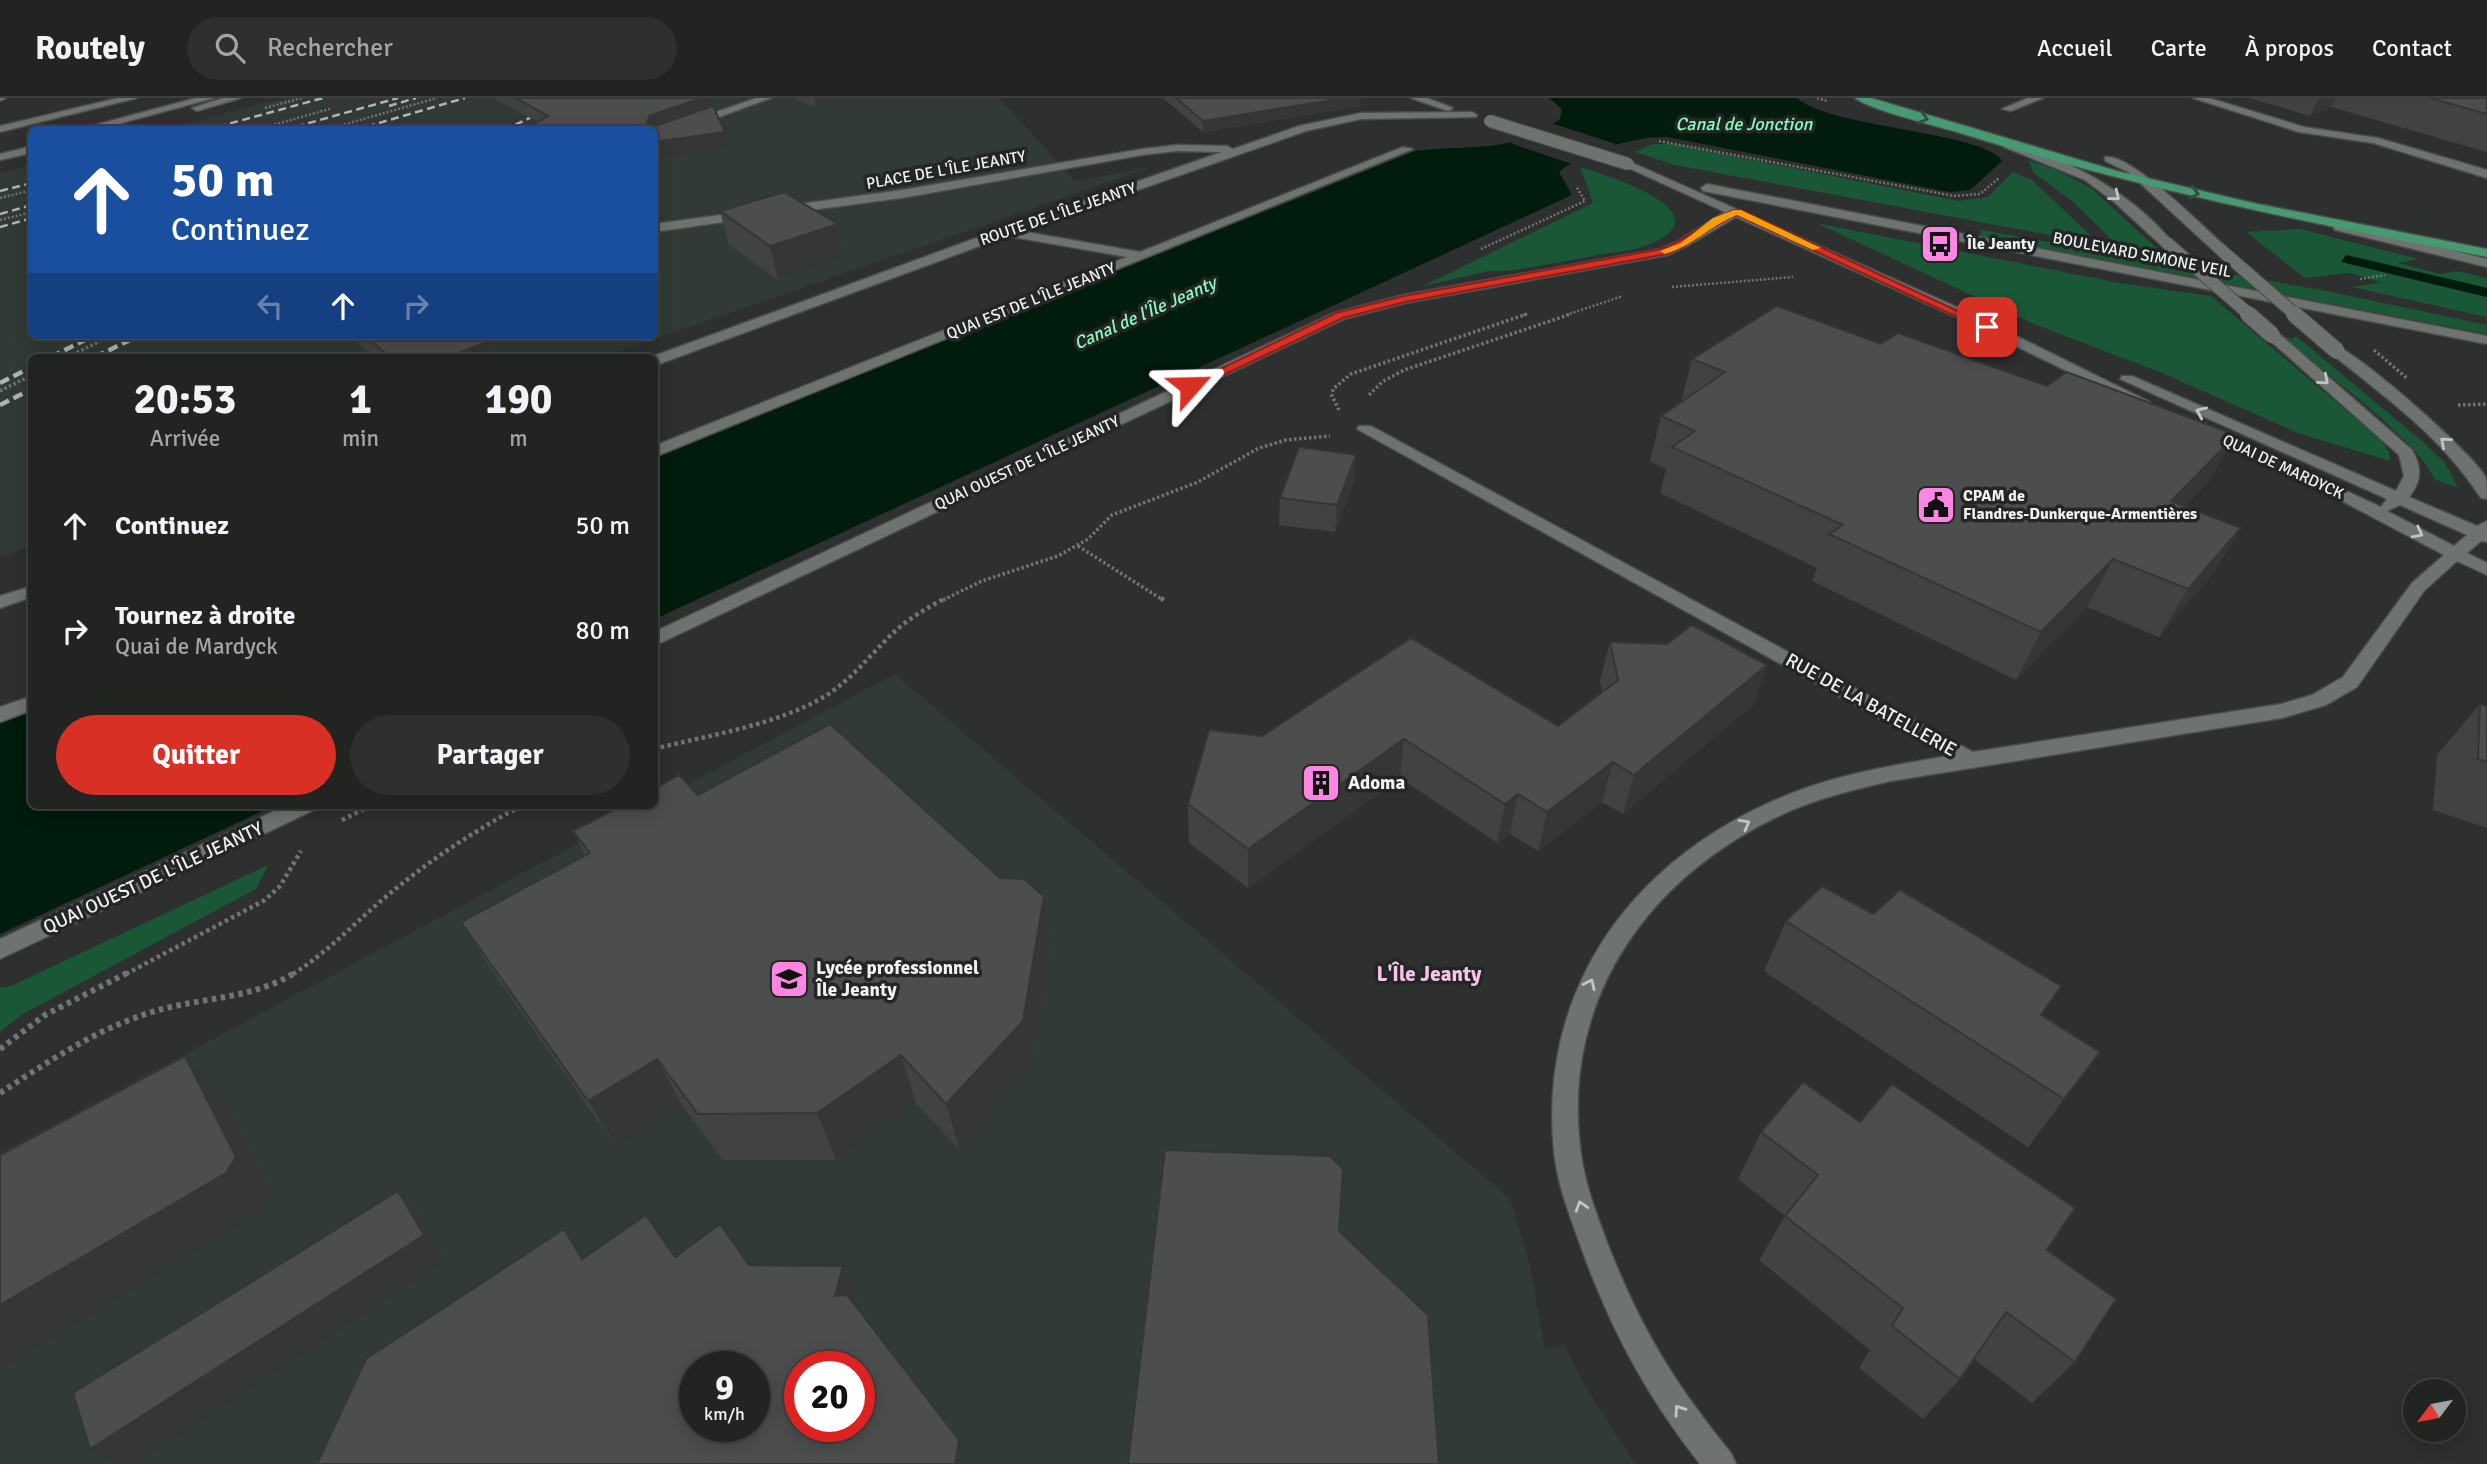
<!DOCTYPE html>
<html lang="fr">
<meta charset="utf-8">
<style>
:root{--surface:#222422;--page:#2e302f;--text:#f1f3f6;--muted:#a2a4a5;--line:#3f4140;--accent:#d93025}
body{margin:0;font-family:Signika,sans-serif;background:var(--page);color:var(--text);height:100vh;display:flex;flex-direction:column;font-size:26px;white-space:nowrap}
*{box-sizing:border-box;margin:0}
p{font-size:23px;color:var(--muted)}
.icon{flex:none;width:38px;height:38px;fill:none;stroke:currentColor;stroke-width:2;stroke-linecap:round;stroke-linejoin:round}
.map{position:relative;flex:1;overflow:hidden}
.sheet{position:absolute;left:28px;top:256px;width:630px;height:455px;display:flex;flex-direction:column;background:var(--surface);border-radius:10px;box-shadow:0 4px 18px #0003,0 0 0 2px var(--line)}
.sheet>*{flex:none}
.banner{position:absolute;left:28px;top:28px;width:630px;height:214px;border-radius:10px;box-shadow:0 4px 18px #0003,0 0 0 2px var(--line);background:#1a4fa0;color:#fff;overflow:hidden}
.needle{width:46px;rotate:238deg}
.fabs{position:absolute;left:2403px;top:1281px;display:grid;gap:14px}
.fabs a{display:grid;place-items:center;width:63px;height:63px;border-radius:50%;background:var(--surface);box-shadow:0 4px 18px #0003,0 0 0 2px var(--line);font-size:35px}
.speed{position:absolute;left:679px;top:1253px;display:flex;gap:14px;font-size:35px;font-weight:700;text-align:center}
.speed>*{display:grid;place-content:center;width:91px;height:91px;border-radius:50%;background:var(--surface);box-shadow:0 4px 18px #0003,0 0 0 2px var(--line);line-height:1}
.speed small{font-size:18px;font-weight:400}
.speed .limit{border:10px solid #d22;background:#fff;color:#111}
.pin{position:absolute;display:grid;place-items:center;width:60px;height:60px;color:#fff;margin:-30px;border-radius:14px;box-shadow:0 4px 10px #0006}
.me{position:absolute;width:77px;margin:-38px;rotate:65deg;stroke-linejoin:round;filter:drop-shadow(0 0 5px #0008)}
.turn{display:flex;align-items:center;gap:24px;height:147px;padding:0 28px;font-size:32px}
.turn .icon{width:91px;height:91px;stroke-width:2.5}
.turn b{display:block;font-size:49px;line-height:60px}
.lanes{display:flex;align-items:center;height:66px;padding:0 28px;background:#0003;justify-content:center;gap:35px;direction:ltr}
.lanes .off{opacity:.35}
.eta{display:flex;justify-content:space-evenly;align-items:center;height:119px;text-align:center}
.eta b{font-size:42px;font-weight:700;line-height:49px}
.button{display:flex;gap:14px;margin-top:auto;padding:14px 28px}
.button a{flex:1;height:80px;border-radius:42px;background:var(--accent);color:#fff;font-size:28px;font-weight:700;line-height:80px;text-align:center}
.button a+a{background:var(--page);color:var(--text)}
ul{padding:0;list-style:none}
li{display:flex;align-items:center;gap:21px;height:105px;padding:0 28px}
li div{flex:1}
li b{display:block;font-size:26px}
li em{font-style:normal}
header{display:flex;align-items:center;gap:42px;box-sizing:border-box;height:98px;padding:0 35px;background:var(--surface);border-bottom:2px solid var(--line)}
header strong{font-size:33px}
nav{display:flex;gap:38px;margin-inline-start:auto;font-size:24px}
.search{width:490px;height:63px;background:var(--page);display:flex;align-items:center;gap:18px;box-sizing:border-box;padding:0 24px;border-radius:38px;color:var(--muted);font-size:26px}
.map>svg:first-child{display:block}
</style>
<header>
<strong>Routely</strong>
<div class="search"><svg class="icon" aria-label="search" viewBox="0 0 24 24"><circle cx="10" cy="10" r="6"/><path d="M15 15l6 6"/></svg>Rechercher</div>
<nav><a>Accueil</a><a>Carte</a><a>À propos</a><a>Contact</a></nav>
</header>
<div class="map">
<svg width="2487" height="1366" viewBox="0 0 2487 1366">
<rect width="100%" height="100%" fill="#2d302e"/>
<path fill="#313a34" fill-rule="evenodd" d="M285,0h714l76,83 77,-14 -550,190h-570l-1,190 -31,10v-384l31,-8 1,171h622v-206l-489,-1z
M895,576l615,525 20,66 15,85 19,-5 21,41 50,78h-1635v-311l650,-348h4l1,-3zM695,1269h59v59h-59zM800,1269h59v59h-59z"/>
<path fill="#1a5737" d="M1653,46h19l287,57 29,-4 25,-25 19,8 58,55 -3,6h-6l-406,-76 -40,-13z
M2028,62l28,10 35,18 74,68 -45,-8 -49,-48 -37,-27z
M1580,69c26,8 147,45 70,77 -14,6 -31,8 -47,10 -31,6 -63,12 -95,17h-19l-66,15 170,-83z
M1816,125l304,60 91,13 170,144 8,12 1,9 -92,-28 -136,-60 -128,-49z
M2300,131l119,30 -21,4 42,11 17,-3 30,7v10l-141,-33 -4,7 145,35v20l-135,-30 29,-5 -32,-9 -44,5 -59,-46z
M1981,132l341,60 165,35v9l-507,-98z
M2281,238l11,3 4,-3 127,106 22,21 13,25 -24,-9c-11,-35 -120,-115 -153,-143z
M268,767l-12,24 -235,126 -21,17v-44l11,-2z"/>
<path fill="#011b0c" d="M1549,0h248c33,30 189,34 205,63l-32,29 -21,2 -282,-55c-33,0 -82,13 -108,35l13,23 -917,424v-162l760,-306c54,-7 97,4 145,-32l2,-10z
M2346,157l141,33v9l-146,-35z
M31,611l1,96h243l-275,129v-212z"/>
<path fill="#2d302e" d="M1554,26l62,20 -44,20 -62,-21z"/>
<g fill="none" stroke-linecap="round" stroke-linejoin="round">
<g stroke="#494c4a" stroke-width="3">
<path id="minor" d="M0,0h6l-6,3z
M118,0h19l-137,34v-6z
M196,0h18l-118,32h-20z
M223,0h18l-44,13 -5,-3z
M756,0h15l-117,43v-7z
M1411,0h16l26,10 -5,3z
M2028,0h15l-32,13 -9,-2z
M2193,0h16l95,29 74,11 109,32v8l-114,-35 -74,-11z
M1472,14l5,3 -1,2 -115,2 -55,12 -285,100 119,21 263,-105 10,2 -759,308v-11l473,-189 -120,-21 -348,128 -5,1v-8h-3l350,-128 221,-77 -45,-1 -35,4 -240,43 -121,16 -6,-4 2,-3 125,-17 240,-41 35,-4 50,1 6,3 66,-23 62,-13z
M2008,44c62,17 124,51 165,101l-6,4 -5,-1 -49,-45 -28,-21 -81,-33 -2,-2z
M32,48v7l-32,7v-6z
M2105,59c26,-4 99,71 121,90v6h-10l-88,-81 -23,-11z
M1628,63l340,151 182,90 -8,5 -5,-2 -179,-87 -222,-101 -49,29 -19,9 -263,48 -61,16 -690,327v-14l680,-319 70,-18 256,-46 18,-8 47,-29 -101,-46v-4z
M1707,86l780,152v8l-784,-153 -2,-3z
M749,113l4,1v6l-99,14v-8z
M2339,125l148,36v8l-152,-37 -2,-3z
M2272,233l5,1 135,118c10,17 10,31 -3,47l68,29 10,-5v21l-6,-1 -14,12 20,10v12l-30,-14 -33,30 -67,96 -31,18 -44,13 -391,63c-34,8 -69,16 -101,30 -139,61 -231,187 -209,343 4,31 16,61 27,91 33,84 66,138 123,208l5,11h-36c-54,-69 -89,-134 -119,-217 -11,-31 -24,-63 -27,-96 -16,-160 76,-287 219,-350 55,-25 116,-35 174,-45l-590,-327 2,-3h12l602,326 308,-48 31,-9 31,-18 69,-94 32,-28 -102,-54 -144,-69 8,-5 6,2 169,78 6,-8 -267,-120 2,-3h10l264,115 8,-15 -5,-21 -132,-117v-6zM2400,407l67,30 -13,11 -67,-35z
M2337,249c21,5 140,110 149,131 1,6 1,14 1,21l-6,-1c-40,-62 -93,-98 -149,-144l-2,-3 2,-3z
M32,488v11l-32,11v-12z
M32,598v14l-32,12v-15z
M287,707h30l-3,5 -314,149v-20z"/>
</g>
<g stroke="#494c4a" stroke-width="3">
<path id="major" d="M1855,0h16l246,73 136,32 234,46v8c-178,-34 -354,-70 -527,-124 -23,-7 -90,-23 -105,-35z"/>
</g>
<path stroke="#717472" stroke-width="2.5" stroke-dasharray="2 2" stroke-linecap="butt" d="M1817,0l10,3
M265,10l37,-10
M255,32l78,-22
M325,32l112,-32
M1659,43l295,55 26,-2 19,-16
M0,100l32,-8
M0,122l32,-8
M1481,151l104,-48 -9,-15
M2360,181l25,-4
M1672,189l121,-10
M1523,217l4,-1
M1566,217l57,-19"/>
<path stroke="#717472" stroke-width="3.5" stroke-dasharray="2.5 2.5" stroke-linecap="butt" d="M68,259l42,-21
M0,293l32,-16
M1369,297l13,-13 22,-12 167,-56
M2458,307l29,-1
M1339,312l-7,-14 1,-7 18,-15 176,-60
M1078,448l85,54
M943,502l39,-19 76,-25 30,-17 24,-24 86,-33 61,-34 27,-8 44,-4"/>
<path stroke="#717472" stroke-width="4.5" stroke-dasharray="3.5 3.5" stroke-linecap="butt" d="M1161,500l4,3
M654,651c55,-14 124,-24 173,-54 26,-17 44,-41 66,-62 15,-14 35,-26 53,-35
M342,722l30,-15
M126,876l139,-74 15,-14 21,-35
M293,876c37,-23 66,-56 100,-83 40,-33 84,-62 130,-86"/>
<path stroke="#717472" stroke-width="6" stroke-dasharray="4.5 4.5" stroke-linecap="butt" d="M0,951l45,-34 84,-43
M0,995c48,-31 96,-64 152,-81 48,-15 100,-12 144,-40"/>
<use href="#minor" fill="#6f7370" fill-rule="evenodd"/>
<use href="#major" fill="#469970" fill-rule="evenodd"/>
<path stroke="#b1b4b2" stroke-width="2.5" stroke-dasharray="8 4.5" stroke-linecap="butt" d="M389,8l27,-8
M206,32l117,-32
M284,32l114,-32
M355,32l110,-32
M504,32l68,-32
M0,93l32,-8
M0,116l32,-9
M0,129l32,-9"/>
<path stroke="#b1b4b2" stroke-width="4.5" stroke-dasharray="10 5" stroke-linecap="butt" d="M51,259l42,-21
M95,259l43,-21
M0,285l32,-16
M0,307l32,-16"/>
<g stroke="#494c4a" stroke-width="14" stroke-linecap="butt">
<path id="minor-bridge-far1" d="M1490,23l138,43
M2167,145l83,72
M2221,152l75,65"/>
</g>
<g stroke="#494c4a" stroke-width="18" stroke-linecap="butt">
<path id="minor-bridge" d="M2248,216l24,21
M2294,216l43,37"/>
</g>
<path stroke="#717472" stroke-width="3.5" stroke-dasharray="2.5 2.5" stroke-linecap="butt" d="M2374,252l34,29"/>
<use href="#minor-bridge-far1" stroke="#6f7370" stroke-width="12"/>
<use href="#minor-bridge" stroke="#6f7370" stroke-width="16"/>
</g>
<path fill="#404341" d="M494,0h214l3,8 18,41 -192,-25z
M792,0h52l-28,9z
M1163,0h198l-1,8 -157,26z
M2250,0h237v54l-156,-45 -21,9z
M720,113l125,47 -67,22 -49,-35z
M349,238h130l15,21h-120z
M1881,246l355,91 -27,46 -24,25 56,22 -29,47 -53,62 -72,-30 -71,73 -204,-99 5,-13 -157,-75 6,-24 -16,-8 11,-45 20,-14 11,-43z
M1354,383l-19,51 -56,-7 1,-27z
M1610,544l157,23 -13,39 -131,110 -21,-12 -64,49 -28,-17 -13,9 -97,-65 -152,110 -59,-45 -1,-39 74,-68 296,-10 44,-34 -2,-11z
M2480,606l7,2v122l-54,-18 4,-55z
M698,697l354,151 -20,123 -72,82 -44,-48 -80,57h-113l-40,-53 -66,41 -125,-177 -31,-49 124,-66 -12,-25z
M1873,816l168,101 23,84 -36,48 -264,-176 22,-50z
M1860,1024l215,240 -43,41 -58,-44 -14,20 -37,40 -64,-51 11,-18 -111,-90 26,-44 -47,-37 23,-47z"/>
<path fill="#343735" d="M325,0h61l-54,15z
M701,0h7l4,13 -58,20 -7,-5 2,-10z
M814,0h30l-28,9z
M1344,0h17l-1,8 -157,26v-11z
M2319,0h17l-5,9 -21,9z
M725,34l4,15 -75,11v-16z
M838,126l7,34 -67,22 -8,-34z
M488,244l6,15h-47z
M2236,337l-27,46 -64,67 26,-47z
M1356,357l-2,26 -19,51 2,-27z
M2241,430l-29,47 -53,62 29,-48z
M2113,461l-26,48 -71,73 25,-48z
M1767,567l-13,39 -131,110 11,-39z
M1404,641l-4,39 -152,110v-39z
M1613,664l-11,40 -64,49 9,-39z
M1518,696l-8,40 -13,9 8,-39z
M1044,798l8,50 -20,123 -72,82 -14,-47z
M901,957l15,48 -80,57 -19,-47z
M185,958l37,38 51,100 -9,16 -264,159v-64z
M657,961l26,48 -66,41 -29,-47z
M398,1093l23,25 25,44 -311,204h-20l-25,-15z
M564,1131l27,36 -9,-6z
M843,1168l16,35 -7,29 -17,-34z
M959,1342l10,24h-14z"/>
<path fill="#4b4e4c" stroke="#343735" stroke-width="2" fill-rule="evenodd" d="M516,0h185l-52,18 -2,10 3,2 63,-22 12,26 -71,10v-12h-130l24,-14z
M1176,0h168l-141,23z
M2430,0h57v16z
M784,94l54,32 -68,22 -50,-35z
M1777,208l104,38 17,-11 149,53 20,-14 169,63 -65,66 70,27 -53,61 -75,-30 -72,73 -212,-98 14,-9 -171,-78 23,-16 -34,-15 64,-44 -33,-13z
M365,238h114l9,6 -41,15h-57z
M1299,349l57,8 -19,50 -57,-7z
M1692,527l75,40 -133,110 -21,-13 -66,50 -29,-18 -13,10 -101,-65 -156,110 -60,-45 21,-74 53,6 149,-98 147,88 60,-46 -8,-38 57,2z
M2480,606l7,2v56l-9,-3z
M830,626l170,154 24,1 20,17 -21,125 -77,83 -45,-49 -84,58 -119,1 -41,-55 -69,42 -127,-179 129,-69 -17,-22 50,-26h31v-16l25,-14 19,20z
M1822,788l51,28 27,-24 161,96 -20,29 59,37 -36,47 -278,-178z
M185,958l51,101 -10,16 -226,132v-150z
M1803,984l57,40 32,-38 183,124 -28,42 69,49 -41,63 -69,-50 -46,67 -68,-53 11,-18 -118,-92 33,-41 -57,-43z
M1165,1052l165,6 13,13 -4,62 89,84 11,149h-311z
M398,1093l26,44 -334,214 -17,-56z
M646,1117l29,42 45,-33 29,41 94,1 -8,30 12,-1 112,145 -4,24h-638l49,-105 198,-130 18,30zM695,1269h59v59h-59zM800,1269h59v59h-59z"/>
<defs><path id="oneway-chevron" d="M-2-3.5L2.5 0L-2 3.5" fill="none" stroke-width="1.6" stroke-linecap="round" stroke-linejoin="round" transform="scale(1.75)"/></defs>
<g stroke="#2f4e3f">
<use href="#oneway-chevron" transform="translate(1923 20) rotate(17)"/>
<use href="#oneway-chevron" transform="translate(2194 95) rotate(13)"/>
</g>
<g stroke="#c2c6c3">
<use href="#oneway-chevron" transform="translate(2115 98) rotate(39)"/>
<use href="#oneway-chevron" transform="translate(2324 282) rotate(41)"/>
<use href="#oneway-chevron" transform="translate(2201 314) rotate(-156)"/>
<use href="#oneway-chevron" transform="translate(2445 344) rotate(-139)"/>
<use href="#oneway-chevron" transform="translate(2418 435) rotate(28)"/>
<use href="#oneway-chevron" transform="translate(1745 726) rotate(-29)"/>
<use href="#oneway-chevron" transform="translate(1590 886) rotate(-65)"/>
<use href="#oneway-chevron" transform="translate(1581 1108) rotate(-107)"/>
<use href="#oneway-chevron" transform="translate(1679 1312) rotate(-125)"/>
</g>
<path fill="#d93025" stroke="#8d1f18" stroke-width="2" d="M1734,112h7l251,117 -9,2 -246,-114c-27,10 -43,30 -70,39l-262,48 -62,16 -149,71 -9,-3 151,-73 68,-17 257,-47c27,-9 46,-29 73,-39z"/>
<path fill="#f59e0b" d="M1734,112h7l80,38 -8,2 -76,-35c-27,11 -44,31 -72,39l-5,-3 21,-8 32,-25z"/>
<defs>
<g id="bus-square" transform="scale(2.0125)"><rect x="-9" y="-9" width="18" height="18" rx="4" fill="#fd86e2" stroke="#232624"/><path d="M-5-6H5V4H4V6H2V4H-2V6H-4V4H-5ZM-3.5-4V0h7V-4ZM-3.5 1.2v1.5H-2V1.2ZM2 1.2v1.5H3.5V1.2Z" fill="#111"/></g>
<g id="civic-square" transform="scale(2.0125)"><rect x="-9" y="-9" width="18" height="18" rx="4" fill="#fd86e2" stroke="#232624"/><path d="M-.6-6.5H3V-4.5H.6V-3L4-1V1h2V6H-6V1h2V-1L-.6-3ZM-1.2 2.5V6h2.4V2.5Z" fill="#111"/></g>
<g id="building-square" transform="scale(2.0125)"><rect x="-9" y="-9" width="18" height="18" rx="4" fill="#fd86e2" stroke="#232624"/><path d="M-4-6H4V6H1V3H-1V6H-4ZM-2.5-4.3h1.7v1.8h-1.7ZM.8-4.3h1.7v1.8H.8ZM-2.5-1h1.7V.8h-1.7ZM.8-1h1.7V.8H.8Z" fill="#111"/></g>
<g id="school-square" transform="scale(2.0125)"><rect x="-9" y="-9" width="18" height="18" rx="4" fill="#fd86e2" stroke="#232624"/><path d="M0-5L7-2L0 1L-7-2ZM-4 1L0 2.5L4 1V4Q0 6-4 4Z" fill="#111"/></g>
</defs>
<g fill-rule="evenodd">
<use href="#bus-square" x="1940" y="146"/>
<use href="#civic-square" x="1936" y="407"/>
<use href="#building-square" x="1321" y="685"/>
<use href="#school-square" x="789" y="881"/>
</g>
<g text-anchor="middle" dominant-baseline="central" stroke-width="7" stroke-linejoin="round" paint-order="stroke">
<g font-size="16" fill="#eff2f0" stroke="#232624">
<text transform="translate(946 72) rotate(-10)">PLACE DE L'ÎLE JEANTY</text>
<text transform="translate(1058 116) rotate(-19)">ROUTE DE L'ÎLE JEANTY</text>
<text transform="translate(2142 157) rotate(11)">BOULEVARD SIMONE VEIL</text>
<text transform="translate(1031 203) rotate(-22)">QUAI EST DE L'ÎLE JEANTY</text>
<text transform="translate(1027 365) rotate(-25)">QUAI OUEST DE L'ÎLE JEANTY</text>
<text transform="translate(2283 369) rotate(25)">QUAI DE MARDYCK</text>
</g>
<g font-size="16" font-weight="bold" fill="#eff2f0" stroke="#232624" text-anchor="start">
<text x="1967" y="146">Île Jeanty</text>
<text x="1963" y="398">CPAM de<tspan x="1963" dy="18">Flandres-Dunkerque-Armentières</tspan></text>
</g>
<g font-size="18" font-style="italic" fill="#89fdb9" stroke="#232624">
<text x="1744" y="26">Canal de Jonction</text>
<text transform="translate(1145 215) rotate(-24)">Canal de l'Île Jeanty</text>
</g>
<g font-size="19" fill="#eff2f0" stroke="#232624">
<text transform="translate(1871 607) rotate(29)">RUE DE LA BATELLERIE</text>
<text transform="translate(153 780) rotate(-25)">QUAI OUEST DE L'ÎLE JEANTY</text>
</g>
<g font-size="19" font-weight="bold" fill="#eff2f0" stroke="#232624" text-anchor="start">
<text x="1348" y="685">Adoma</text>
<text x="816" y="870">Lycée professionnel<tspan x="816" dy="22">Île Jeanty</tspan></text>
</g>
<g font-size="21" font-weight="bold" fill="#f8c2e9" stroke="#232624">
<text x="1429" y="876">L'Île Jeanty</text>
</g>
</g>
</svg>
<div class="fabs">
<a><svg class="needle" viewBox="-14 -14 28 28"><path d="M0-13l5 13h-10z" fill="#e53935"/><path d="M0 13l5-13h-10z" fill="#a2a4a5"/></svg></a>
</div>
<div class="speed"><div>9<small>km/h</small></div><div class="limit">20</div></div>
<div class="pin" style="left:1987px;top:229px;background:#d93025"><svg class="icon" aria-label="arrive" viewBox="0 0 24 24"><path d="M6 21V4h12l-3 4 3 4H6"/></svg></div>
<svg class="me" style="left:1190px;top:288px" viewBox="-20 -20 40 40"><path d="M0-17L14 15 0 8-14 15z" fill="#d93025" stroke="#fff" stroke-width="4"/></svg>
<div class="banner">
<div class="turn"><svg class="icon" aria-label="ahead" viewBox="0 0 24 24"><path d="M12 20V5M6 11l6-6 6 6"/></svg><div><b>50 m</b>Continuez</div></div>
<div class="lanes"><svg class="icon off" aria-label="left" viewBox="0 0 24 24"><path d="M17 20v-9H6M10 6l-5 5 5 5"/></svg><svg class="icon" aria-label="ahead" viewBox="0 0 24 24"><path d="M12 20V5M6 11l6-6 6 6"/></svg><svg class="icon off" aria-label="right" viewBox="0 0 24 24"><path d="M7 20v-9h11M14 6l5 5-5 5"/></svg></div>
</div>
<section class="sheet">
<div class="eta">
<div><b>20:53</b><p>Arrivée</p></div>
<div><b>1</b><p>min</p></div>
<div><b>190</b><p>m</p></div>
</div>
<ul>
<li><svg class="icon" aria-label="ahead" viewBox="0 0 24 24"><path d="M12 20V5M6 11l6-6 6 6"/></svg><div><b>Continuez</b></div><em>50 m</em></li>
<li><svg class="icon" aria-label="right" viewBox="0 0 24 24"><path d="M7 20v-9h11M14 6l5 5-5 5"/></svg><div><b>Tournez à droite</b><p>Quai de Mardyck</p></div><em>80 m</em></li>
</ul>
<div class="button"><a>Quitter</a><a>Partager</a></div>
</section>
</div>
